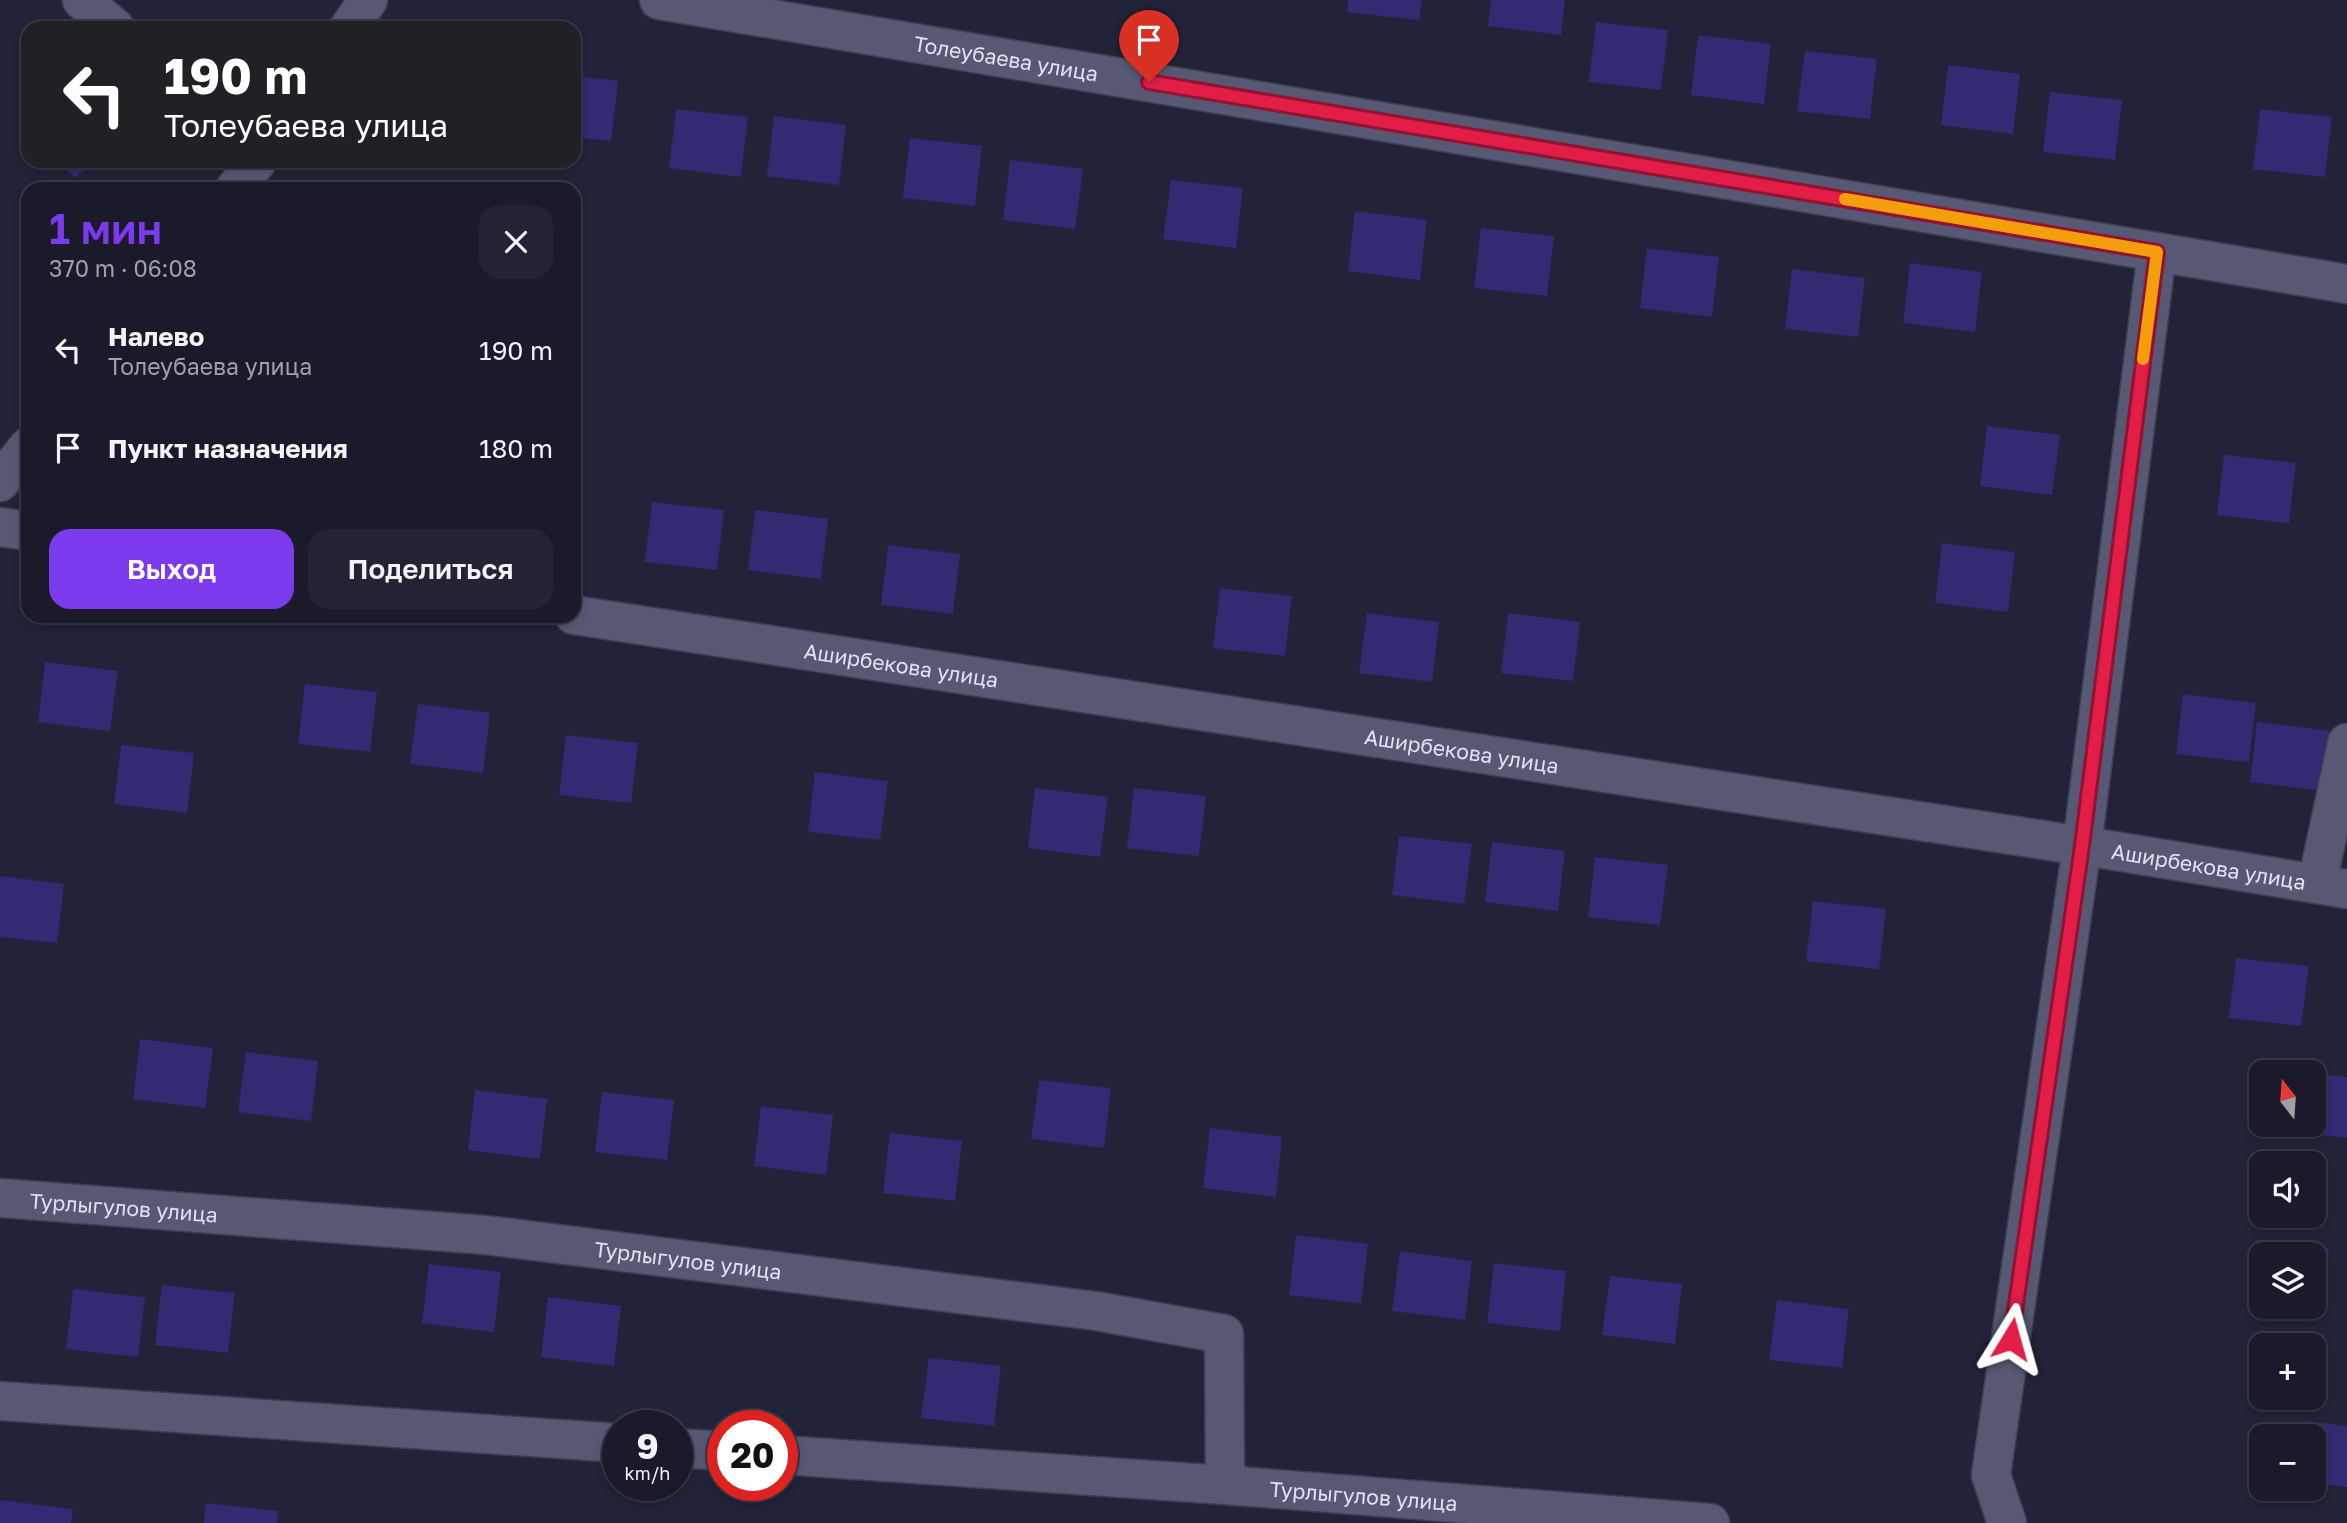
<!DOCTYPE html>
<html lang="ru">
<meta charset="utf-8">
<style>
:root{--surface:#1a1a2b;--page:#232333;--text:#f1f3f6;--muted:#9fa1a9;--line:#383847;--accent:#7c3aed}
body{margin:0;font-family:"Golos Text",sans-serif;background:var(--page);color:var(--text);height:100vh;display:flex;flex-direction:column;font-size:26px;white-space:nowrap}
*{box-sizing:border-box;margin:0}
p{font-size:23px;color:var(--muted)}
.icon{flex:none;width:38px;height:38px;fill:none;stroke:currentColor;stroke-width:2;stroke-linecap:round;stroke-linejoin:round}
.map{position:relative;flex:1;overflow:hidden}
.side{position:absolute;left:21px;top:182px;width:560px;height:441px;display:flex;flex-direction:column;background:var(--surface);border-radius:21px;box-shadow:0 4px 10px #0003,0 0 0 2px var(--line)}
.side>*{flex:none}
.guide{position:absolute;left:21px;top:21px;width:560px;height:147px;border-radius:21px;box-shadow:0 4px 10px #0003,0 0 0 2px var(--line);background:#202124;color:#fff;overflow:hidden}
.needle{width:46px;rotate:343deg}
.buttons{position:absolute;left:2249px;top:1060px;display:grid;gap:14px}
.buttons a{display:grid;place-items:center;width:77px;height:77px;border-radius:14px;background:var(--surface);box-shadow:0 4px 10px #0003,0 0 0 2px var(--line);font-size:35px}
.speed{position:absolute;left:602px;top:1410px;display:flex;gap:14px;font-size:35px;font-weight:700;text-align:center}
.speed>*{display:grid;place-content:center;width:91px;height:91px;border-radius:50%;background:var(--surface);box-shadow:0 4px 10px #0003,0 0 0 2px var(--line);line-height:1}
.speed small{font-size:18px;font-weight:400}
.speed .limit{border:10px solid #d22;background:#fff;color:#111}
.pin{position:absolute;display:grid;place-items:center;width:60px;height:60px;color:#fff;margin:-72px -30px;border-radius:50% 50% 50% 0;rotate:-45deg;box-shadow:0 0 7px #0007}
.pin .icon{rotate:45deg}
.me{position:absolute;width:77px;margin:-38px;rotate:8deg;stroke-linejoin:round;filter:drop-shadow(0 0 5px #0008)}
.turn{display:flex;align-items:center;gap:24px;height:147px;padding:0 28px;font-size:32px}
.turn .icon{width:91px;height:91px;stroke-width:2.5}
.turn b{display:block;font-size:49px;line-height:60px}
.round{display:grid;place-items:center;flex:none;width:74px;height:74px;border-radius:21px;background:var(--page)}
.summary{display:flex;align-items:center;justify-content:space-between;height:119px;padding:0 28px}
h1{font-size:42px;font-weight:600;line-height:52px;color:var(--accent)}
.action{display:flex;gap:14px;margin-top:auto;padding:14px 28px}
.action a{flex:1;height:80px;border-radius:21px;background:var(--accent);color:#fff;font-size:28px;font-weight:600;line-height:80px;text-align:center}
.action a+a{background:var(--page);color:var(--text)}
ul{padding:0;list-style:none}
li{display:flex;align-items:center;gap:21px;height:98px;padding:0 28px}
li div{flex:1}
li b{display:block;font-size:26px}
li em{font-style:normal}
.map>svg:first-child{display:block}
</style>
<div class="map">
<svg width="2347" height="1523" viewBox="0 0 2347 1523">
<rect width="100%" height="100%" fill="#222239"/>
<path fill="#312b73" d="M1348,0h74l-3,20 -72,-8z
M1491,0h74l-4,35 -73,-9z
M1596,22l72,8 -7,60 -72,-8z
M1698,35l73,9 -7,60 -73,-9z
M1805,51l72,8 -7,60 -73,-8z
M1948,65l72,9 -7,60 -72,-9z
M574,76l44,5 -7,60 -37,-4z
M2050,92l72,8 -7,60 -72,-8z
M676,109l72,8 -7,60 -72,-9z
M2260,109l72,8 -7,60 -72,-8z
M774,116l72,9 -7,60 -72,-9z
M910,138l72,8 -7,60 -72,-8z
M1010,160l73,9 -8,60 -72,-9z
M58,161h34l-17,17z
M1171,180l72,8 -7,60 -73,-9z
M1355,211l72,9 -7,60 -72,-9z
M1481,228l73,8 -7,60 -73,-8z
M1647,248l72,9 -7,60 -72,-9z
M1910,263l72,9 -7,60 -72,-9z
M1792,269l73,9 -7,59 -73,-8z
M1987,426l73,9 -8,60 -72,-9z
M2224,455l72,8 -7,60 -72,-8z
M652,502l72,8 -7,60 -72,-8z
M755,510l73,9 -7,60 -73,-9z
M1942,543l73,9 -7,60 -73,-9z
M888,545l72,9 -7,60 -72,-9z
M1220,588l72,8 -7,60 -72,-8z
M1367,613l72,9 -7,60 -73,-9z
M1508,613l72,9 -7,59 -72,-8z
M45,662l73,9 -8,60 -72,-9z
M305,684l72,8 -7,60 -72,-8z
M2183,694l73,9 -7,59 -73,-8z
M418,704l72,9 -7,60 -73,-9z
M2257,722l73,9 -7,60 -73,-9z
M566,735l72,8 -7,60 -72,-8z
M121,745l73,8 -7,60 -73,-9z
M815,772l73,9 -8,59 -72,-8z
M1035,788l73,9 -8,60 -72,-9z
M1134,788l72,8 -7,60 -72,-8z
M1399,836l73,8 -8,60 -72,-9z
M1492,842l73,9 -7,60 -73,-9z
M1595,857l73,8 -8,60 -72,-8z
M0,876l64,8 -7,59 -57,-6z
M1813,901l73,8 -7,60 -73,-8z
M2236,958l73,8 -8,60 -72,-8z
M140,1039l73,9 -8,60 -72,-9z
M246,1052l72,9 -7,60 -73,-9z
M2314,1073l33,4v61l-58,-7v-6h25z
M1039,1080l72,8 -7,60 -73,-9z
M475,1090l72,9 -7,60 -72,-9z
M602,1092l72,8 -7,60 -72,-8z
M761,1106l72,9 -7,60 -72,-9z
M1210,1128l72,9 -6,60 -73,-9z
M890,1133l72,8 -7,60 -72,-8z
M1296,1235l72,9 -7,60 -72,-9z
M2256,1240l73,8 -8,60 -7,-1v-52h-53v46l-12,-2z
M1400,1251l72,10 -7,59 -73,-9z
M1494,1263l72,8 -6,60 -73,-8z
M429,1264l72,8 -7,60 -72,-9z
M1610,1276l72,8 -7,60 -73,-9z
M162,1285l73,8 -7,60 -73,-8z
M73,1289l72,8 -7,60 -72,-8z
M548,1297l73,9 -7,60 -73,-9z
M1777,1300l72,9 -7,59 -73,-8z
M929,1358l72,8 -7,60 -73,-8z
M2304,1421l43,5v61l-33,-4v-46h-12z
M0,1500l73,9 -2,14h-71z
M206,1503l72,8 -1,12h-73z"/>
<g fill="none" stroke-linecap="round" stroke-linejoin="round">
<g stroke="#3e3e52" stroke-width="41">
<g id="minor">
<path d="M82,0l33,28"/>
<path id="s1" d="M659,0l1688,284"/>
<path d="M349,28l19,-28"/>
<path d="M235,189l22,-28"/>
<path d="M0,482l28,-35"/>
<path d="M0,527l28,4"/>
<path id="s2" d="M574,615l1541,236 232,38"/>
<path d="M2317,884l30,-141"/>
<path id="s3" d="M0,1198l486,37 610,76 128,23 1,151"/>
<path d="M0,1401l618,42"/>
<path d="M677,1448l46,3"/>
<path id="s4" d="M782,1455l443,30 485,38"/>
<path d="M2007,1523l-16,-48 91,-629 75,-594"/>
</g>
</g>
<use href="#minor" stroke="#575974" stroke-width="38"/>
</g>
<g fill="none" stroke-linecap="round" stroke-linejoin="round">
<g stroke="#92132f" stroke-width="18">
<path id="route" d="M1149,82l1008,170 -75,594 -71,493"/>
</g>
<use href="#route" stroke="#e11d48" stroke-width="12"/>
<path stroke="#f59e0b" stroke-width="12" d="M1845,199l312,53 -14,107"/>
</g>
<g text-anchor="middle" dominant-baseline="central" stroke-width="7" stroke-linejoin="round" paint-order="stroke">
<g font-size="21" fill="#e0e1f1" stroke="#0d0d17">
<text stroke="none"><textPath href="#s1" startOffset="352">Толеубаева улица</textPath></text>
<text stroke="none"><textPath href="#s2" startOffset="331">Аширбекова улица</textPath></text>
<text stroke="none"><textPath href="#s2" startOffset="898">Аширбекова улица</textPath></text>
<text stroke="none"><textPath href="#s2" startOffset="1654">Аширбекова улица</textPath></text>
<text stroke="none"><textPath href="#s3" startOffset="124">Турлыгулов улица</textPath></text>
<text stroke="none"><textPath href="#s3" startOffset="691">Турлыгулов улица</textPath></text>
<text stroke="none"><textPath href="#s4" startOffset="583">Турлыгулов улица</textPath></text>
</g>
</g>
</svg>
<div class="buttons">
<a><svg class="needle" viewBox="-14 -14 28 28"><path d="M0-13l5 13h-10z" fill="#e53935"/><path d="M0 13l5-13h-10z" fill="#9fa1a9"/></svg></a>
<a><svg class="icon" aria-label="sound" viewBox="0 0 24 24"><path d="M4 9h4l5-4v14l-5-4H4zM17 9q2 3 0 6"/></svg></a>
<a><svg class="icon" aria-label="layers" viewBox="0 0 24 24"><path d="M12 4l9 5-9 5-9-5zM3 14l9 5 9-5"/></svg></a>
<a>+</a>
<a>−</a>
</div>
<div class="speed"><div>9<small>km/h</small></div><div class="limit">20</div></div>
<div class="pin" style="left:1149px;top:82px;background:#d93025"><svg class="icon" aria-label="arrive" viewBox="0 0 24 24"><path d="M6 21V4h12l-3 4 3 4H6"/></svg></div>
<svg class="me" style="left:2011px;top:1339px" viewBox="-20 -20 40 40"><path d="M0-17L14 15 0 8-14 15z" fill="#e11d48" stroke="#fff" stroke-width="4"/></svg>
<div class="guide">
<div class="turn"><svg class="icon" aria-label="left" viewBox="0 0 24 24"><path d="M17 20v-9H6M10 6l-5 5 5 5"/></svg><div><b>190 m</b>Толеубаева улица</div></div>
</div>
<section class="side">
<div class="summary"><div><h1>1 мин</h1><p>370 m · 06:08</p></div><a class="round"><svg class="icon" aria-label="close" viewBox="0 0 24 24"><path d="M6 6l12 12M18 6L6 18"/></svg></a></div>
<ul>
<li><svg class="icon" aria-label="left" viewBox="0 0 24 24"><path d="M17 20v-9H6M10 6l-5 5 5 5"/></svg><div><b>Налево</b><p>Толеубаева улица</p></div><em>190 m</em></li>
<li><svg class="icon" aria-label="arrive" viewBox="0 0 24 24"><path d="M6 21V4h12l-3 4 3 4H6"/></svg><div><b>Пункт назначения</b></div><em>180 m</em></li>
</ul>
<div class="action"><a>Выход</a><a>Поделиться</a></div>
</section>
</div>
